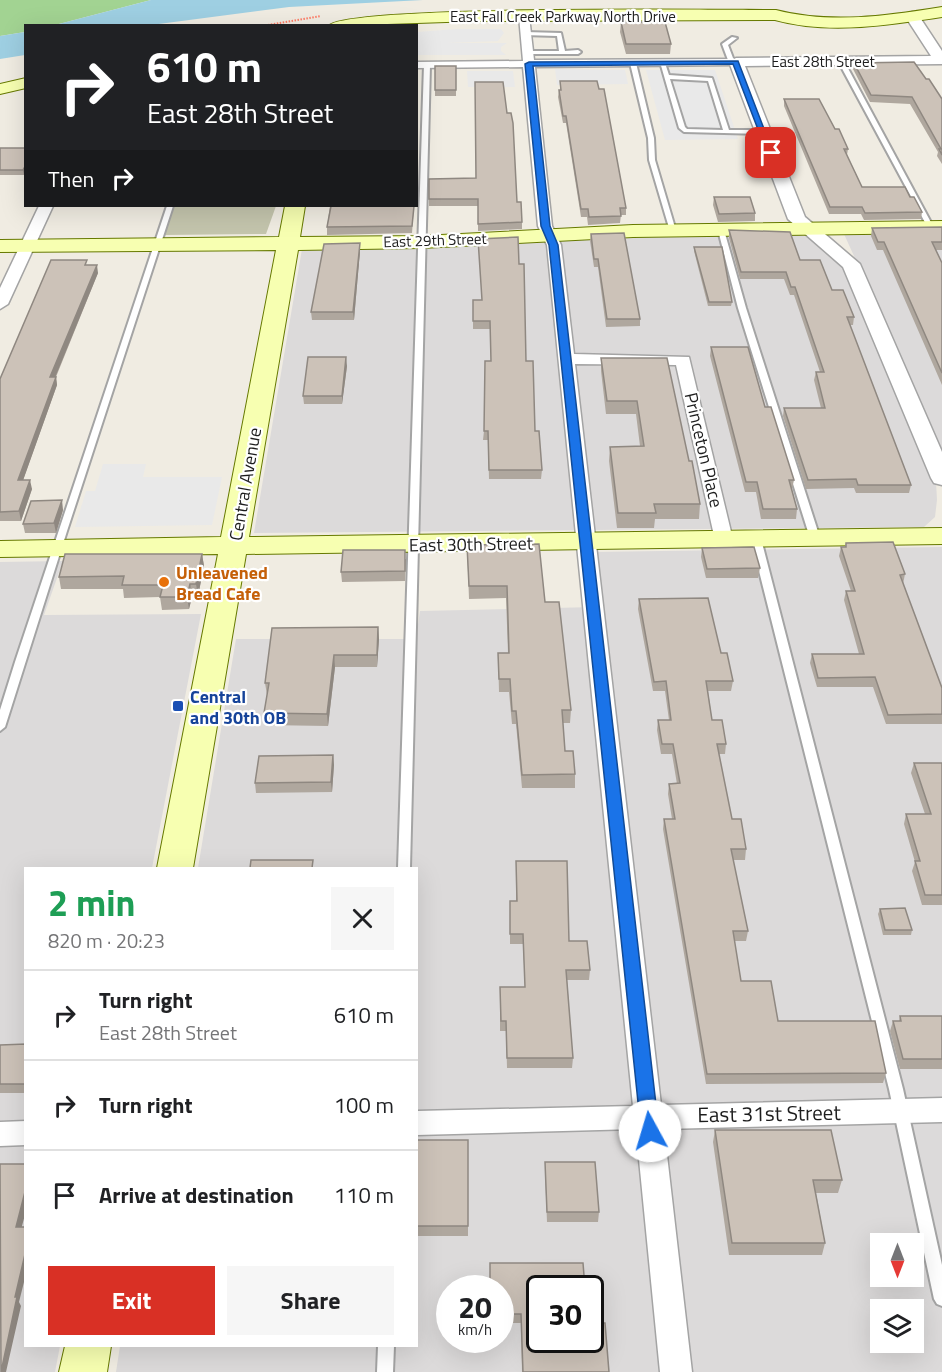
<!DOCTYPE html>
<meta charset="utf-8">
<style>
:root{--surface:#fff;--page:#f6f6f6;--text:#202124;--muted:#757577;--line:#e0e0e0;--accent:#d93025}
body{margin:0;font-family:"Titillium Web",sans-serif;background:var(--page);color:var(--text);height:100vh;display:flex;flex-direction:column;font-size:22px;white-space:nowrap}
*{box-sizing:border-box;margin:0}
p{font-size:20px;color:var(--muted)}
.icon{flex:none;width:33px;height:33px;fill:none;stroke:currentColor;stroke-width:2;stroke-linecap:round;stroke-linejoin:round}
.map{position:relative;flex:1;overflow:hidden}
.panel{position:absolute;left:24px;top:867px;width:394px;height:480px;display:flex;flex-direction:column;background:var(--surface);border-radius:0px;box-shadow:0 6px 24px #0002}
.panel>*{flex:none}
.guide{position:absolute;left:24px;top:24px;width:394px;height:183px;border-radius:0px;box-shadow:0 6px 24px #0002;background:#202124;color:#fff;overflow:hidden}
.needle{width:39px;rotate:180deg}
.controls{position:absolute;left:870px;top:1233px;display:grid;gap:12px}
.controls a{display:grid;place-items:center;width:54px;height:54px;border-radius:0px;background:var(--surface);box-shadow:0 6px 24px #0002;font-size:30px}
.speed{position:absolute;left:436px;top:1275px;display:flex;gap:12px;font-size:30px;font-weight:700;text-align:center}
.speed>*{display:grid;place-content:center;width:78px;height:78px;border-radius:50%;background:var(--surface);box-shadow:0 6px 24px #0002;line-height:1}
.speed small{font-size:15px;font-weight:400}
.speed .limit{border:3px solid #111;border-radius:9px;background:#fff;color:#111}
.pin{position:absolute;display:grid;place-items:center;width:51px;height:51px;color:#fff;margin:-26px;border-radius:12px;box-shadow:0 3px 9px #0006}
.me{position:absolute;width:66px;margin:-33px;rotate:354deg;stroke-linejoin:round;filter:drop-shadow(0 0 4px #0008)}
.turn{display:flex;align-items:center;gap:21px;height:126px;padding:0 24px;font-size:27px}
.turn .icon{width:78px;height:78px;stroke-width:2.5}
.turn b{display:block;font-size:42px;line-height:51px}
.then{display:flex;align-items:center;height:57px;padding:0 24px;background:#0003;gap:12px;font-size:22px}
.round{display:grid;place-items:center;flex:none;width:63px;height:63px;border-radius:0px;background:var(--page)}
.overview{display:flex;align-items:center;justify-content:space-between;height:102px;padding:0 24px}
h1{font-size:36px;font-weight:700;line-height:45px;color:#1e9e55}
.action{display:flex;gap:12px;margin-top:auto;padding:12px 24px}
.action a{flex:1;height:69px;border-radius:0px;background:var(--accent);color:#fff;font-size:24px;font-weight:700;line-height:69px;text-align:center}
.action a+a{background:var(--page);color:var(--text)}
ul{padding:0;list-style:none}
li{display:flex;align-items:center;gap:18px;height:90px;padding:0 24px;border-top:2px solid var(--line)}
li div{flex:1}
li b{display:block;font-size:22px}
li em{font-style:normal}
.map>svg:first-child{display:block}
</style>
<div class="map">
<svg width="942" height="1372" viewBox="0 0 942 1372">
<rect width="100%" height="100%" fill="#f0ece2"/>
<path fill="#dcdada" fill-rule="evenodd" d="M942,233v217l-98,-216z
M797,234l10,3 37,26 92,219 1,18 -2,17 -11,10 -670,6 48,-284 349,-14z
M942,547v825h-826l4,-26h297v-478h-219l38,-229h180l4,-28 176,-4 -3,-55zM880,1244h34v32h-34zM450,1288h51v52h-51zM540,1288h51v52h-51zM880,1310h34v32h-34z
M63,561l-19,54 157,-1 -49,254h-126v478h34l-5,26h-55v-810z"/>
<path fill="#c4c5ad" d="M173,206h103l-10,28 -102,1z"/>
<path fill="#a2d392" d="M0,0h151l-96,25 -29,1 -1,6 -25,4z"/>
<path fill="#e9e9e9" d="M457,29h44l3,4 -6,8 -51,2h60l-6,4v4l5,4h-89v-23z
M555,69l70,1 3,14 -71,1z
M646,70h69l23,69 -73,1z
M467,71h46l2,16h-47z
M103,464h43l-3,13h79l-10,48 -137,2 11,-36h9z"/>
<path fill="#9ecfe2" d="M151,0h272l-134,7 -138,18h-96z
M25,32v23l-25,4v-23z"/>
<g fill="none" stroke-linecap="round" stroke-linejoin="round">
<g stroke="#a4a4a4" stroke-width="4">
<path id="service" d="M525,32l36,1 4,18 13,-1 3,2 -3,2h-52v-2l2,-1h31l-2,-15 -34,-1 -1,-1z
M732,37l5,1 -9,7 5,13 6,4 -3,2 -8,-4 -6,-16z
M841,59l3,2 90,167 -1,1 -5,-1 -90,-167z
M633,61l3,2 18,75 1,22 21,71 -3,2 -3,-2 -21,-71 -1,-22 -18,-75z
M660,62l5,1 4,12 43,3 17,52h34l3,2 -3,2 -79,-2 -5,-4zM670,79l38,2 15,49 -36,-1 -2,-2z
M427,63l3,2 -20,803h-12l26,-803z
M167,206h6l-106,325 -62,196 -5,4v-21l15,-48z
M721,228l3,2 22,78 74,230 -2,2 -3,1 -5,-3 -72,-230 -20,-78z
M756,536l5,3 142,550 39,176v41l-5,-2 -3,-5 -45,-210 -138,-550z
M378,1346h16l-1,26h-16z"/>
</g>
<g stroke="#a4a4a4" stroke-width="3">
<path id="minor" d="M524,13l5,3 5,44 202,-1 6,3 -6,3 -201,2 17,159 9,19 13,109 115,3 44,183 -9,6 -9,-6 -39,-175 -101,-1 86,741 281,-7v24l-278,7 28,243h-32l-24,-243 -219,6v-24l216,-5 -86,-861 -9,-19 -15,-159 -106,1v-6l106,-1 -4,-45z
M39,206h14l-45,98 -8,5v-21z
M26,1121v24l-26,1v-24z"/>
</g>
<g stroke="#a4a4a4" stroke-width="3">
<path id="tertiary" d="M912,12l5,1 25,38v13l-197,2 60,151 55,47 82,188v33l-8,-2 -3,-5 -88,-211 -55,-48 -59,-157 7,-4 195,-2 -26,-40z"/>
</g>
<g stroke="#667900" stroke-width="2">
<path id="secondary" d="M942,7v10c-54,8 -113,18 -167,3l-299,1 -148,5c19,-21 394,-16 448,-16 54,14 111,6 166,-3z
M26,78v10l-26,6v-10z
M285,206h20l-5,31 121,-1 212,-11 309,-4v12l-309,4 -212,11 -123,2 -49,287 693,-9v16l-696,10 -53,314h-36l61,-314 -218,3v-16l221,-4 55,-287 -276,2v-12l279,-3z
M65,1346h46l-4,26h-48z"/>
</g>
<path stroke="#ff7b64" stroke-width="2" stroke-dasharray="1.5 1.5" stroke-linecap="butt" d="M262,26l59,-10"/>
<use href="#service" fill="#fff" fill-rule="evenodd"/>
<use href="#minor" fill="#fff" fill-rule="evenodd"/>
<use href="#tertiary" fill="#fff" fill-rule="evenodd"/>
<use href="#secondary" fill="#f7ffb1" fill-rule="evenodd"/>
</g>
<path fill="#afa79e" d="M621,22l50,22 -1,10h-44l-6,-22z
M854,63l72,16 16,20v65l-5,-8 1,-4 -28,-48 -40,-2 -17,-33z
M435,66h21v30h-21z
M560,81l39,8 27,119v7h-5l-1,8 -32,2 -1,-8h-6l-15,-94h-3l-5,-26 1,-7h1z
M784,99l51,30 13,20 -1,6 15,32 48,10 12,15 -1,7 -57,1 -3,-6h-32l-45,-108z
M0,148h26v25l-2,2h-24z
M417,178v28h-3l-2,27 -85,2v-8l3,-21h-5h92z
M429,179l88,23 5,20v7l-44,2v-25h-49z
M714,197l41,16v8l-37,1 -5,-17z
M942,227v23h-6l6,13v122l-59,-135h-6l-6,-14 1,-8z
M729,230l71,30 32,30 22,27 -1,8h-3l61,160 -2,8h-53l-2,-5 -48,1 -23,-73 1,-8h37l-7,-28 2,-8h4l-26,-77h-4l-6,-16h-44l-11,-41z
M591,234l49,85v7l-34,1 -8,-60h-4l-4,-26z
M694,247l38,55 -1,4h-23l-14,-55z
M360,251l-6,69h-42l-1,-8z
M88,265l10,8 -42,104 1,8 -34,95 9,9 -11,32h-21v-142z
M473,300l53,61 9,70 7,39 -1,9h-52l-1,-39h-5l1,-9 7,-70 -1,-32h-17z
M711,347l54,60 29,73 -2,9 5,20 -1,10h-35l-5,-27h-11l-35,-136z
M601,358l88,103 11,43 -1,15h-44l-1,9h-37l-8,-67 1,-14 30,-1 -4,-32h-30l-5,-43z
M347,366l-5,38h-38l-1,-8z
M63,510l-7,23h-31l-2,-9z
M846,543l59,31 -2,10 39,104v36h-56l-13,-37h-56l-7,-24 2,-9h47l-15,-54 2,-9h5l-12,-35 2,-9h4z
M467,545l78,57 26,108 -1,13h-7l2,28 10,23v14h-53l-6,-64h-4l-3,-32h-10l-1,-39h10l-2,-55 -37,1z
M702,548l58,20 -2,10h-52l-5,-21z
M202,554l2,12 -6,30 -6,1 -3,12 -27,1 -2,-13 -36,1 -1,-9h-62l-2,-12z
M406,559l-1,22 -63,1 -1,-10z
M639,599l82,54 12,28 -2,10h-23l4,29 14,24 -1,10h-6l13,65 14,30 -1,11h-12l15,71 -2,10h-12l7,40 37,40 108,52 -3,10 -177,1 -43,-255 1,-10h8l-4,-25 1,-10h8l-5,-30h-11l-4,-24 1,-10h11l-4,-29h-12l-15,-82z
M378,627l1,12 -2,28h-42l-7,59 -63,-1 -1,-12 3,-18 -2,-12z
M333,755l1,10 -2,27 -76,1 -1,-10z
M914,763h28v142h-20l-10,-34 3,-9 -11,-38 2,-10h19l-14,-41z
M516,861l53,80 21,29 -1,10h-22l6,78 -1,10h-65l-1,-37h-6v-44h25l-2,-43h-13v-43h6z
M880,909l32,21 -1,5h-28l-5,-21z
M900,1016h42v53h-42l-10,-38 3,-10h6z
M26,1044v49h-26v-48z
M715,1130l127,50 -4,13h-22l9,50 -3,12h-93l-16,-113z
M417,1140h51v96h-51z
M545,1162l54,50 -1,10h-51l-2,-50z
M501,1288h39l69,84h-87l-1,-49h-20z"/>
<path fill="#8f8881" d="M26,165v8l-2,2 -1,-5z
M360,243v8l-6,69 -1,-8z
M97,265l1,8 -46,112 -2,-8z
M346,357l1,9 -5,38v-8z
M56,377l1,8 -37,104 -2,-9z
M30,480l2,9 -11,32 -2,-10z
M62,500l1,10 -7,23 -2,-10z
M202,554l2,12 -6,30 -2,-12z
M190,584l2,13 -3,12 -2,-12z
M378,627l1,12 -2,28v-12z
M334,655l1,12 -7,59 -1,-12z
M333,755l1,10 -2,27 -1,-10z
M26,1188v23l-7,26 -3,-10z
M26,1250v24l-7,28 2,4 -15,66h-5l14,-75z"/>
<path fill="#ccc2b8" stroke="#8f8881" stroke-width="1.5" d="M621,22h44l6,22h-45z
M914,62l12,17h3l13,20v56l-3,-6h2l-29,-52 -41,-2 -17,-32z
M435,66h21v24h-21z
M560,81h37l2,8h5l22,119h-6l1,8 -32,1 -1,-8h-7l-15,-93h-3l-4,-26h2z
M475,82h28l4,31h4l2,10 4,79h4l1,20 -44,2v-25h-49v-20l47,-1z
M784,99h35l16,30h4l9,20h-4l18,38h43l5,10h4l8,15 -57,1 -3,-6h-32z
M0,148h26v17l-3,5h-23z
M714,197h36l5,16 -36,1z
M331,206h83l-2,20 -85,1z
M942,227v15h-10l10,21v110l-58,-131h-6l-6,-14z
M729,230l61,2 10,28h20l12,30h11l11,27h-7l64,168h-53l-2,-6 -48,1 -24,-72h41l-9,-36h8l-29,-85h-4l-5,-15h-45z
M624,233l16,86h-33l-9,-60h-4l-3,-25z
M518,237l1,27h5l2,97h7l2,70h4l3,39h-53l-1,-39h-4l1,-70h6l-1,-40h-17v-21h9l-4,-61z
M360,243l-7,69h-42l13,-68z
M694,247h28l10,55h-23z
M51,260h36l-2,5h12l-47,112h6l-38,103h12l-11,31 -19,1v-133z
M711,347h37l17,60h6l23,73h-5l8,29h-34l-6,-27h-11z
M308,357h38l-4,39h-39z
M601,358h66l22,103h3l8,43h-46l2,9h-38l-8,-66 34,-1 -7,-45h-30z
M62,500l-8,23 -31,1 8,-23z
M893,542l12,32 -5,1 42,113v26l-54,1 -13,-38 -57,1 -6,-24h52l-18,-63h9l-14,-44h5v-4z
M539,544l6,58h14l12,108h-9l3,41h8l2,23 -53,1 -6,-64h-4l-2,-32h-11l-1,-26h11l-2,-67h-38l-2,-41z
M754,547l6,21 -53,1 -5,-21z
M343,550h62v21l-64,1z
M65,554h137l-6,30h-6l-3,13h-27l3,-12h-41l2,-9 -65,1z
M708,598l13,55h6l6,28h-27l6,39h10l4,24h-9l15,75h9l5,30h-15l17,82h-15l8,50h30l7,40h97l11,52 -179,1 -43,-255h11l-6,-35 11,-1 -7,-39h-11l-4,-24h13l-5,-39 -12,1 -15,-83z
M378,627l-1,28h-43l-7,59 -63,-1 5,-30h-4l7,-55z
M333,755l-2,27 -76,1 4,-27z
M914,763h28v132h-17l-10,-34h5l-14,-47h25z
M251,860h62l-1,8h-62z
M516,861h51l2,80h18l3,29h-24l7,88h-66l-1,-37h-5l-1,-34h25l-2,-53h-13v-33h7z
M905,908l7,22h-27l-5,-21z
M900,1016h42v43h-39l-10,-38h8z
M26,1044v40h-26v-39z
M715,1130h116l11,50h-29l12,63h-93z
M417,1140h51v86h-51z
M545,1162h50l4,50h-52z
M0,1164h26v24l-10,39h10v23l-11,47h2l-16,75z
M490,1263h93l2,25h-45v52h51v-17h14l4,49h-86l-2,-58h-20v-26h-11z"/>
<path fill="#1a73e8" stroke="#114b97" stroke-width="1.5" d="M738,61l36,94 -7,-2 -34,-89 -200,2 17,160 8,19 101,886 -3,6 -6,2 -7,-2 -2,-6 -92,-886 -8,-19 -16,-162 4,-2z"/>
<circle fill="#e8710a" stroke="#fff" stroke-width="2" cx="164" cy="582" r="6"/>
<rect fill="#1a4fb4" stroke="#fff" stroke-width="2" x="172" y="700" width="12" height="12" rx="3"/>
<g text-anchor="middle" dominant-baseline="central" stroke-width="4.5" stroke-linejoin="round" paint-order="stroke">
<g font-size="15" fill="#1d1d1d" stroke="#fff">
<text x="563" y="16">East Fall Creek Parkway North Drive</text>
<text x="823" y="61">East 28th Street</text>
<text transform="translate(435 240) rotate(-2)">East 29th Street</text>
</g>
<g font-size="18" fill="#1d1d1d" stroke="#fff">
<text transform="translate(704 450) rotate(77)">Princeton Place</text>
<text transform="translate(245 484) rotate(-80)">Central Avenue</text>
<text transform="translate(471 544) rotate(-1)">East 30th Street</text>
</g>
<g font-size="18" font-weight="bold" fill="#c56008" stroke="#fff" text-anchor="start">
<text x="176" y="572">Unleavened<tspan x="176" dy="21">Bread Cafe</tspan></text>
</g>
<g font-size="18" font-weight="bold" fill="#164399" stroke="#fff" text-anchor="start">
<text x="190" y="696">Central<tspan x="190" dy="21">and 30th OB</tspan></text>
</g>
<g font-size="21" fill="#1d1d1d" stroke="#fff">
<text transform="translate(769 1113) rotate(-1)">East 31st Street</text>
</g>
</g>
</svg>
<div class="controls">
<a><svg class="needle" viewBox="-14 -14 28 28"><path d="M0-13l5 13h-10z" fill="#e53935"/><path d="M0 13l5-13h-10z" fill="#757577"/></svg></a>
<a><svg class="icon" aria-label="layers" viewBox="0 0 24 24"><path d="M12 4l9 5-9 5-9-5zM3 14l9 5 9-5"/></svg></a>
</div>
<div class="speed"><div>20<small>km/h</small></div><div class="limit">30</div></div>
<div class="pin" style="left:771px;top:153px;background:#d93025"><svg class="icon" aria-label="arrive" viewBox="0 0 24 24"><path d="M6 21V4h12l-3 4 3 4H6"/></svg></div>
<svg class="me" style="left:650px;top:1131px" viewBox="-20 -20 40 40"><circle r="19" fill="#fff"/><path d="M0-13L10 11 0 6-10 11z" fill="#1a73e8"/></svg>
<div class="guide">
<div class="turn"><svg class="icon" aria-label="right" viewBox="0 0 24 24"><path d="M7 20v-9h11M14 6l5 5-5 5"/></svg><div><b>610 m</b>East 28th Street</div></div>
<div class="then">Then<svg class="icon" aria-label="right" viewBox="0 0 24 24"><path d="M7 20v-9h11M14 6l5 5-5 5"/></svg></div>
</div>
<section class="panel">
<div class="overview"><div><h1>2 min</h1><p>820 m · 20:23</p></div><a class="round"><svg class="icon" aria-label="close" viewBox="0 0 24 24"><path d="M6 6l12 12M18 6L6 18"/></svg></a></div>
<ul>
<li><svg class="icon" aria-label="right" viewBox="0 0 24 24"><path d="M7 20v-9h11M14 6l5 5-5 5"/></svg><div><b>Turn right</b><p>East 28th Street</p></div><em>610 m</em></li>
<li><svg class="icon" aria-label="right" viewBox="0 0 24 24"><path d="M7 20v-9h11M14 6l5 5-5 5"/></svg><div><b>Turn right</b></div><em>100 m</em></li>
<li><svg class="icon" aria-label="arrive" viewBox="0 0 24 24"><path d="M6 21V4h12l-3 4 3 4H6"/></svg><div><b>Arrive at destination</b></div><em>110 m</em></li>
</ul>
<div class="action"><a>Exit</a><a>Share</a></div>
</section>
</div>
